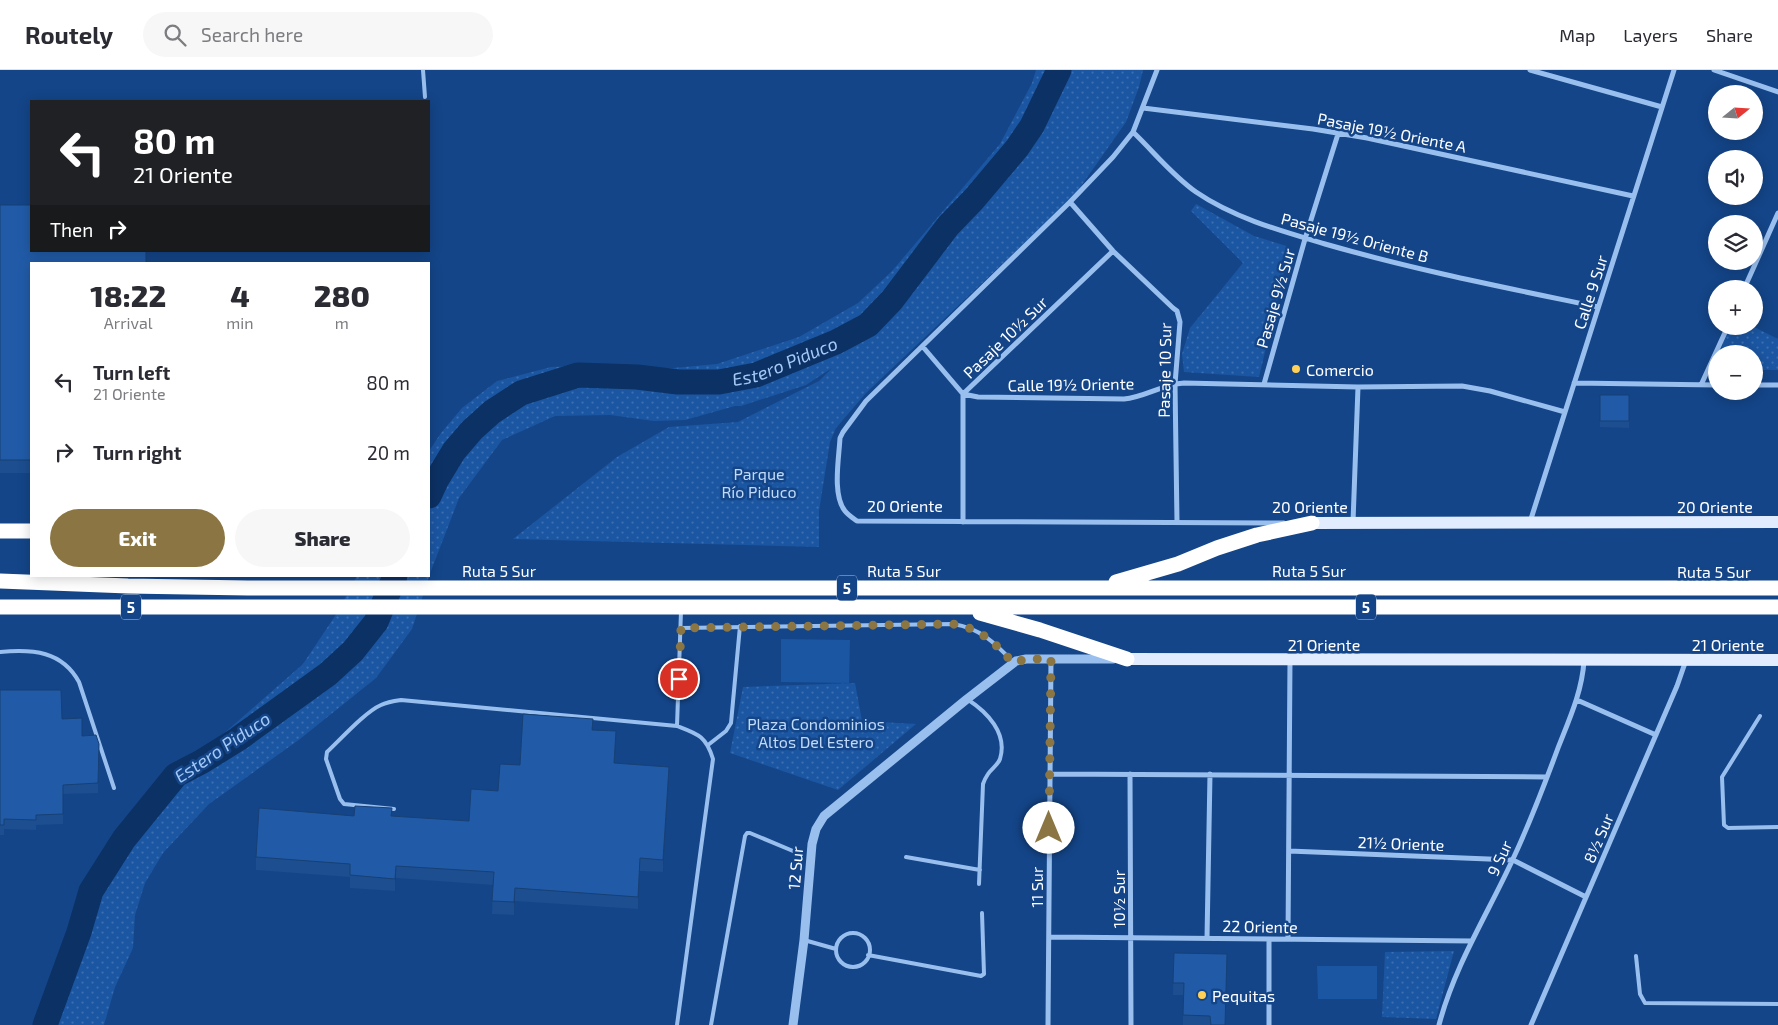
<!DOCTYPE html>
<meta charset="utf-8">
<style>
:root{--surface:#fff;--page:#f7f7f7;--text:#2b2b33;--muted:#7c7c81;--line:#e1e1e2;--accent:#8a7543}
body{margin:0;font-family:"Exo 2",sans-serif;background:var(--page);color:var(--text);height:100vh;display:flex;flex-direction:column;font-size:19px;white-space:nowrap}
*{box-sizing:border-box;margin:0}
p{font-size:16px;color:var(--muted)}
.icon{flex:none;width:28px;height:28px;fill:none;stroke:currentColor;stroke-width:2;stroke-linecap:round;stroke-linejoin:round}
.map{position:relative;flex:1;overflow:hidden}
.sheet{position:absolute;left:30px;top:192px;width:400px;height:315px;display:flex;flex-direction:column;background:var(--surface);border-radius:0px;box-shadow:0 2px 12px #0003}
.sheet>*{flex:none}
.banner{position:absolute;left:30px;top:30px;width:400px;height:152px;border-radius:0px;box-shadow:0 2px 12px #0003;background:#202124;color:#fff;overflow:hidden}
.needle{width:32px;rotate:72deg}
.controls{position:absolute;left:1708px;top:15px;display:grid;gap:10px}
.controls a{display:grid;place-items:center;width:55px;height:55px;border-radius:50%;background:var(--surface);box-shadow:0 2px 12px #0003;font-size:25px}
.pin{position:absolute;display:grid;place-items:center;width:42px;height:42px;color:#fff;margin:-21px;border:2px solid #fff;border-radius:50%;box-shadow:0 1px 5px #0007}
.me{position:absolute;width:55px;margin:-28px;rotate:0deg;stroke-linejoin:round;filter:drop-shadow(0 0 4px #0008)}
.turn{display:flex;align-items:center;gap:18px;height:105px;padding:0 20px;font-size:22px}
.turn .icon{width:65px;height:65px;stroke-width:2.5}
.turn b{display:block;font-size:35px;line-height:42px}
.then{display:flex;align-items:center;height:48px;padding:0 20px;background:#0003;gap:10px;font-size:19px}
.eta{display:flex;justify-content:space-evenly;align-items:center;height:85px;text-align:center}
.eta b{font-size:30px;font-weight:800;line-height:35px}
.button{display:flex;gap:10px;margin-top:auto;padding:10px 20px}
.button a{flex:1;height:58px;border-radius:30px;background:var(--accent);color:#fff;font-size:20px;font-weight:800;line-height:58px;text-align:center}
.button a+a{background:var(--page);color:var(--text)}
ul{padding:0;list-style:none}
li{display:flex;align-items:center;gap:15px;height:70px;padding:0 20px}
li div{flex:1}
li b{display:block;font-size:19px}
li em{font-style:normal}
header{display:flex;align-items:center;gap:30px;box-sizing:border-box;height:70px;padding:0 25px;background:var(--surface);border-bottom:1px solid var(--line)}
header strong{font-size:24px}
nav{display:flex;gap:28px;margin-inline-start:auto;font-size:18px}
.search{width:350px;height:45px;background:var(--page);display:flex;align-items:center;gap:12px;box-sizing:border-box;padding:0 18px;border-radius:28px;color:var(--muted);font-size:19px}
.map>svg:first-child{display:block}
</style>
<header>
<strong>Routely</strong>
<div class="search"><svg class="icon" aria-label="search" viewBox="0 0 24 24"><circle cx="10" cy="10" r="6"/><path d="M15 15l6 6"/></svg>Search here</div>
<nav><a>Map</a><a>Layers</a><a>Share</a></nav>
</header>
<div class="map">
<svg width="1778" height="955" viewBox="0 0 1778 955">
<defs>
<pattern id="park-dots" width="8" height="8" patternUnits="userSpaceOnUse" patternTransform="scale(1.25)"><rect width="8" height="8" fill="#1b56a2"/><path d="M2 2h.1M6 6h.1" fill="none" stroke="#3d6fb0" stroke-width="1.8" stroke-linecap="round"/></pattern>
</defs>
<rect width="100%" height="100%" fill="#144588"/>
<path fill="#1b56a2" d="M781,569l69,1 -1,43 -68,-1z
M1317,896h60v33h-59z"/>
<path fill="url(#park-dots)" d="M1036,0h107l-4,17 -13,35 -52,74 -208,197 -30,35 -6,14 -11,69v36l-306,-8 104,-82 52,-30 69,-5 81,-41 13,-13 -26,17 -65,21h-6l-50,14 -31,1 -44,-6 -55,1 -53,24 -43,58 -28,73 -19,58 -36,49 -76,61 -91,65 -46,49 -18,30 -10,32 -2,33 -18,39 -11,38h-46l6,-25 25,-62 12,-56 10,-26 38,-57 154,-135 34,-51 20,-37h72v-125l12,-18 21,-25 35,-27 54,-14 33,-1 68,4 65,-6 82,-27 59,-34 34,-32 108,-127 32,-61z
M1196,134l58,32 36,11 -31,130 -75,-5 -2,-18 8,-26 53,-65 -52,-52z
M1730,256h22l26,13v31h-24v-16h-35z
M855,613l7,38 54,3 -78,66 -108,-37 13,-66z
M1454,881l-18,68 -54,-2 3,-65z"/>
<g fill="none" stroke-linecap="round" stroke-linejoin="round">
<g stroke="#0c3164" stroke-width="25">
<path id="s1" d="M429,426l8,-17 17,-28 18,-21 20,-18 29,-19 57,-18 59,2 41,5h41l37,-7 80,-33 32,-17 24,-25 56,-74 26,-27 43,-51 15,-22 27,-56"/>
<path d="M45,955l34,-93 12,-41 33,-52 52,-64 25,-13 37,-23 90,-65 25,-23 23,-29 19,-46"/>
</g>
<path stroke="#99bfef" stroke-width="4" d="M423,0l2,27
M681,558l272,-4c27,4 42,19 60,38
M0,582c33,-3 62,-1 79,30l35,106
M967,629c20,13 41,34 33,60 -2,6 -9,10 -12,15 -2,3 -4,7 -5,10l-4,100
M1760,646l-38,61 2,48 4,3 50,-1
M677,656l4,-115
M708,675l18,-14 5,-8 9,-97
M394,739l-50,-5 -4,-5 -14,-40 1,-7c14,-13 38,-40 54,-47 6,-3 13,-4 20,-5l276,26c21,8 29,10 36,33l-36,266
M906,787l74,13
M836 880a17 17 0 1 1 34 0a17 17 0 1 1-34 0Z
M804,870l32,9
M868,885l113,21 3,-2 -2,-61
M1636,886l4,38 5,9 133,1
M711,955l34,-189 2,-3h3l43,18"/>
<path stroke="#99bfef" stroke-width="5" d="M1157,0l-24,62 -20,25 -43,45 -204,199 -23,31 -3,6c-1,20 -8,57 5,73 3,4 8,7 12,10l427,2
M1530,0l132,37
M1714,0l64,22
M1143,38l170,21 54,9 266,58
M1133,62c21,20 39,43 63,60 38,26 85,39 129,52 90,26 182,44 273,63
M1070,132l43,49 60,57 4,3 3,11 -5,62 2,138
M1744,219l34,-76
M923,277l40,47 15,3 146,2c21,-2 39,-15 60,-16l174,4 104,-1 28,5 75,21
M1574,313l142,2
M1264,314l41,-145 33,-105
M1701,315l27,-59
M1754,315h24
M963,452v-128l150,-143
M1353,452l5,-135
M1530,452l144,-452
M1577,630l79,35
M1050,704l497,3
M1130,704l1,251
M1289,781l224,9 73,37
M1049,867l423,4
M1207,868l3,-164
M1288,869l2,-279
M1048,955l3,-366
M1269,955v-86
M1439,955c15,-58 48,-110 73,-164 17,-36 32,-75 46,-113 11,-28 24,-56 26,-87
M1531,955l146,-339 8,-23 3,-2"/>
<path stroke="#99bfef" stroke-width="9" d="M793,955l11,-85 8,-96 4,-15 8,-13 143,-117 49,-38 10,-2h87"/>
<path stroke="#e1ecff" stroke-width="12" d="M1312,453l466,-1
M1127,589l651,1"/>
<path stroke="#fff" stroke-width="15" d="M0,461h31
M0,511l128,5 120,2h1530
M1116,512l62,-18 39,-16 40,-13 55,-12
M0,537h1778
M980,543l60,17 87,29"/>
</g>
<path fill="#1c4e90" d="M0,135l31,59v209h-31z
M1600,325h29v33l-29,-1z
M0,620l62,29 20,17 17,8 -1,49 -35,1v30l-27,1v5l-32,-1v6h-4z
M593,660l23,14 -1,19 54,17 -6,92 -23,-1 -2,38 -123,-8 -1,14 -22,-1 1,-29 -97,-7 -1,13 -45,-3v-11l-94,-7v-13l98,-41h38l77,5 29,-30 22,-26z
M1174,883l51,72h-42v-30h-10z"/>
<path fill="#174075" d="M616,661v13l-2,32v-13z
M669,697v13l-6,92v-12z
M640,788v13l-2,38v-12z
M396,796v12l-1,13v-12z
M515,818v13l-1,14v-13z"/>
<path fill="#215ba7" stroke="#174075" d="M0,135h31v46h115v13h-115v196h-31z
M1600,325h29v26h-29z
M0,620h61l1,29 20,-1v18l14,-1 3,9 -1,39 -35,2v29l-27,1v5l-32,-1v6h-4z
M523,644l70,5 -1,11 24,1 -2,32 55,4 -6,93 -23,-2 -2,39 -123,-9 -1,14 -22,-1 2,-29 -98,-6 -1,13 -45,-4v-11l-94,-7 3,-49 95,8 1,-10 37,2 -1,8 78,5 2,-32 27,2 2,-27 20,1z
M1174,883l53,1 -2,71h-14l-1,-9 -27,-1 1,-32h-11z"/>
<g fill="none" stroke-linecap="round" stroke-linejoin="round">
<path stroke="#8a7543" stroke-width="9" stroke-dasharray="0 16.2" d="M679,609l2,-51 272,-4c27,4 42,19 60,39l13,-4h25l-2,169"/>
</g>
<g fill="#ffd057" stroke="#144588" stroke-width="2">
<circle cx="1296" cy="299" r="5"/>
<circle cx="1202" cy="925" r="5"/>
</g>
<g text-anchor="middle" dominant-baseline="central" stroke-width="5" stroke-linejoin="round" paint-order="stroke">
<g fill="#144588" stroke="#b8c7db" stroke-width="1">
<rect x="837" y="505.5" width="20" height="25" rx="4"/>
<rect x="121" y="524.5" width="20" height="25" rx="4"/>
<rect x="1356" y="524.5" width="20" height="25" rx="4"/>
</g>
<g font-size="15" font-weight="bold" fill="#fff">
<text x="847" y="518">5</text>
<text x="131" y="537">5</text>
<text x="1366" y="537">5</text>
</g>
<g font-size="16" fill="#fff" stroke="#144588">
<text transform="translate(1392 62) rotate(11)">Pasaje 19½ Oriente A</text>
<text transform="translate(1355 167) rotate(15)">Pasaje 19½ Oriente B</text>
<text transform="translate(1590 222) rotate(-72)">Calle 9 Sur</text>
<text transform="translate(1275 228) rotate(-74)">Pasaje 9½ Sur</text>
<text transform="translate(1005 267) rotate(-44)">Pasaje 10½ Sur</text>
<text transform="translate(1164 300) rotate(-89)">Pasaje 10 Sur</text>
<text transform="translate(1071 314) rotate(-1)">Calle 19½ Oriente</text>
<text x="905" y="435">20 Oriente</text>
<text x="1310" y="436">20 Oriente</text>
<text x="1715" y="436">20 Oriente</text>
<text x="499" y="500">Ruta 5 Sur</text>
<text x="904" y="500">Ruta 5 Sur</text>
<text x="1309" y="500">Ruta 5 Sur</text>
<text x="1714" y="501">Ruta 5 Sur</text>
<text x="1324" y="574">21 Oriente</text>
<text x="1728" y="574">21 Oriente</text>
<text transform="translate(1598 768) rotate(-67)">8½ Sur</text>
<text transform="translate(1401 773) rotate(2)">21½ Oriente</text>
<text transform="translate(1499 788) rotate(-65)">9 Sur</text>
<text transform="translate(795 798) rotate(-85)">12 Sur</text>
<text transform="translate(1036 817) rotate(-90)">11 Sur</text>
<text transform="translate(1118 829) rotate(-90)">10½ Sur</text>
<text transform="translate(1260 856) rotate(1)">22 Oriente</text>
</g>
<g font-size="16" fill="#fff" stroke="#144588" text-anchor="start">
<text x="1306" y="299">Comercio</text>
<text x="1212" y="925">Pequitas</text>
</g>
<g font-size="16" fill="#bfdafb" stroke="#144588">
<text x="759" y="403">Parque<tspan x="759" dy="18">Río Piduco</tspan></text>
<text x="816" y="653">Plaza Condominios<tspan x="816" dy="18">Altos Del Estero</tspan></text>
</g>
<g font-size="18" font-style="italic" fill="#a4c9f7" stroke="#144588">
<text stroke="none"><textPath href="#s1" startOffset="411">Estero Piduco</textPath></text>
<text transform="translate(222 677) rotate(-34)">Estero Piduco</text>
</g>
</g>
</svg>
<div class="controls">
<a><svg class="needle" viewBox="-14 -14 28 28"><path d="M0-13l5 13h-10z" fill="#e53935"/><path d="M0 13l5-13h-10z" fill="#7c7c81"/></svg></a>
<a><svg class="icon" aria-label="sound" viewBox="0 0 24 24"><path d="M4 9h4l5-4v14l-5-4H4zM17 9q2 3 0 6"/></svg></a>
<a><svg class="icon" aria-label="layers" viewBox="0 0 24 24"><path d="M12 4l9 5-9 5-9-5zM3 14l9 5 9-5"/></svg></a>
<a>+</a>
<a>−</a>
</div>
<div class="pin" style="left:679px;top:609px;background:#d93025"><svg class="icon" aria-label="arrive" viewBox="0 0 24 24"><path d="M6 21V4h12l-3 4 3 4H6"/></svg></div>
<svg class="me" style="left:1049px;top:758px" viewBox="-20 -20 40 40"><circle r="19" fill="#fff"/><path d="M0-13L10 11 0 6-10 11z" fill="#8a7543"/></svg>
<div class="banner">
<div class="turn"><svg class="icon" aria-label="left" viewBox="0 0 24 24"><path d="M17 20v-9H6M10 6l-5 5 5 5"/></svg><div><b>80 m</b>21 Oriente</div></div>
<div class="then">Then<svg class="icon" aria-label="right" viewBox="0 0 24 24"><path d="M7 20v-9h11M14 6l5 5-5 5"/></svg></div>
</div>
<section class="sheet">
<div class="eta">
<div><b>18:22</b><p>Arrival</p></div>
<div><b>4</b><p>min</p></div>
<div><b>280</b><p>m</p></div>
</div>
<ul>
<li><svg class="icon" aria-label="left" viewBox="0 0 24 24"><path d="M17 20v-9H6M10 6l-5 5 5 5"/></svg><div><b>Turn left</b><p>21 Oriente</p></div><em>80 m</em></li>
<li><svg class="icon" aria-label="right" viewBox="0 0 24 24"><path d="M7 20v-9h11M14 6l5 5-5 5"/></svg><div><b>Turn right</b></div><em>20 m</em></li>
</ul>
<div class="button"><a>Exit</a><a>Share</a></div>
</section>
</div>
